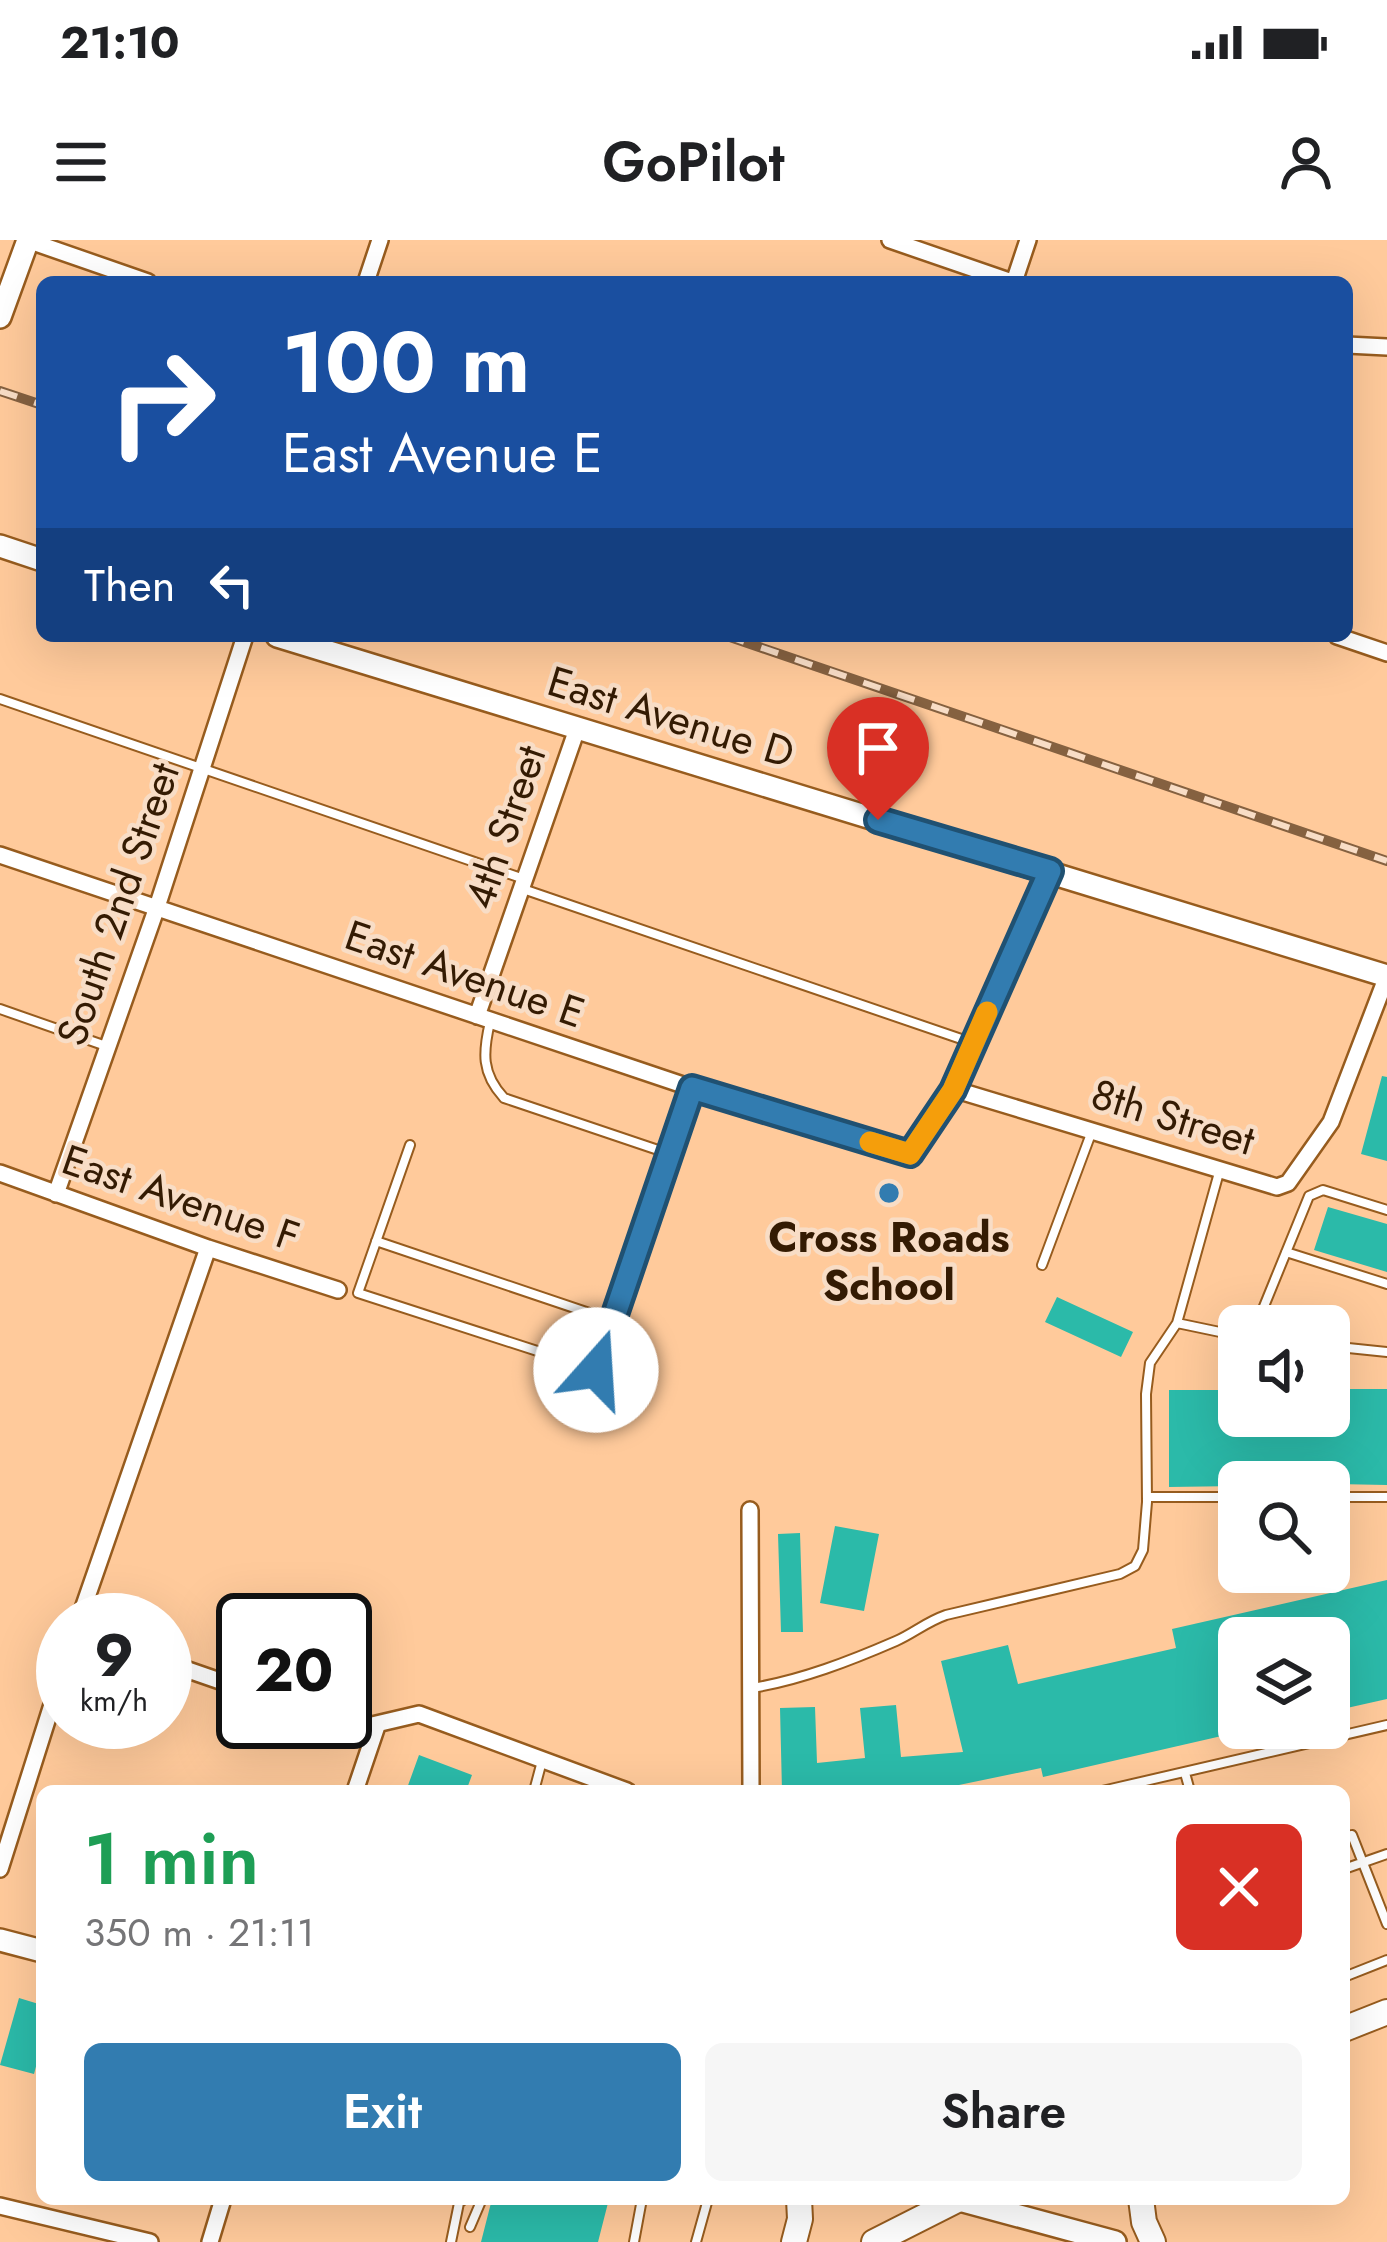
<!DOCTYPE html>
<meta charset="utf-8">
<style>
:root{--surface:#fff;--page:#f6f6f6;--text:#202124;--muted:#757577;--accent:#327cb0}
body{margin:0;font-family:Jost,sans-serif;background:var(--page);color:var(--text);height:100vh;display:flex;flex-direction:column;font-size:45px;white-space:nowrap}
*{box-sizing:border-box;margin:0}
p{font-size:39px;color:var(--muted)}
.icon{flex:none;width:66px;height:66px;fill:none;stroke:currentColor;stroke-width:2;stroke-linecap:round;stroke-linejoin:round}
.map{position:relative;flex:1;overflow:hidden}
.details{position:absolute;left:36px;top:1545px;width:1314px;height:420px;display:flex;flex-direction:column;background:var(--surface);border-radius:18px;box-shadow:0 12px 48px #0002}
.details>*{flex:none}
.guide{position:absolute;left:36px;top:36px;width:1317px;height:366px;border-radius:18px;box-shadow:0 12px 48px #0002;background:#1a4fa0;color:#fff;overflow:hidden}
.controls{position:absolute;left:1218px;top:1065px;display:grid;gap:24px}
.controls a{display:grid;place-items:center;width:132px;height:132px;border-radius:18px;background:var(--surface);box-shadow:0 12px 48px #0002;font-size:60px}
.speed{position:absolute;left:36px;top:1353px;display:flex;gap:24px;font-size:60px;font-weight:700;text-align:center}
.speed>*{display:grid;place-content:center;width:156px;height:156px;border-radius:50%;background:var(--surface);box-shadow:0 12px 48px #0002;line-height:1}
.speed small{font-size:30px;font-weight:400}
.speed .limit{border:6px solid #111;border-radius:18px;background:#fff;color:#111}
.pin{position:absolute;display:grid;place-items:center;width:102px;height:102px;color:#fff;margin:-123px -51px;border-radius:50% 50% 50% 0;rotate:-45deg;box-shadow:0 0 12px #0007}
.pin .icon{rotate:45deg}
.me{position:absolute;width:132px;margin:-66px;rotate:19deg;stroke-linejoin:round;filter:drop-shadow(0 0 9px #0008)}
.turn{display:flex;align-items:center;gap:42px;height:252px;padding:0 48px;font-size:54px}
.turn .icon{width:156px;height:156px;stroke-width:2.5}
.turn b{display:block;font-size:84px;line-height:102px}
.then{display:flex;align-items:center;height:114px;padding:0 48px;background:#0003;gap:24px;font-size:45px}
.round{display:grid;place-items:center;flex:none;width:126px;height:126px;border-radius:18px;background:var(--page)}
.head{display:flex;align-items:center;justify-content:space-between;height:204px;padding:0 48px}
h1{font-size:72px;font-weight:600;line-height:90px;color:#1e9e55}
.primary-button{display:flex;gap:24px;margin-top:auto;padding:24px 48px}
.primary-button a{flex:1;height:138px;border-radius:18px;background:var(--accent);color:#fff;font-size:48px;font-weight:600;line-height:138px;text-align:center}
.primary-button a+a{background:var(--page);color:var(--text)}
.status{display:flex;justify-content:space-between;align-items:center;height:84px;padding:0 60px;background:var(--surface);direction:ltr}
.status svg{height:33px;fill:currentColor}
header{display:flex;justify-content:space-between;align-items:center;height:156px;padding:0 48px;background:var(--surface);font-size:54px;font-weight:600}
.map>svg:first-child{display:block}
</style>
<div class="status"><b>21:10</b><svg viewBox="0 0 49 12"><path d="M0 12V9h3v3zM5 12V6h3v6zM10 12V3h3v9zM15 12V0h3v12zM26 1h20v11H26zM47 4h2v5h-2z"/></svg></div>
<header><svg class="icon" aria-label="menu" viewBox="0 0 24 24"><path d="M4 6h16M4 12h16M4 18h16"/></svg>GoPilot<svg class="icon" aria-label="person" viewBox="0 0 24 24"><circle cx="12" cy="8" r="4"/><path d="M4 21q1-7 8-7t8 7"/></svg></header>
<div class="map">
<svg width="1387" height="2002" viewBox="0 0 1387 2002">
<rect width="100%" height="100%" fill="#ffca9b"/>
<path fill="#2bbaa9" d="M1382,836l5,1v84l-26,-7z
M1328,967l59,17v48l-73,-22z
M1057,1057l76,35 -12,25 -76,-35z
M1329,1149h58v96l-148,-3v4l-70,1v-97h70v26h90z
M835,1286l44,8 -15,77 -44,-8z
M800,1293l3,99h-22l-3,-98z
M1387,1340v119l-58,13v-74h-90v94l-196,45 -2,-9 -111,23h-148l-2,-83 35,-1 2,56 48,-5 -5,-50 36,-3 5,52 62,-5 -22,-91 67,-16 10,39 158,-36 -4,-19z
M419,1515l53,20 -6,16h-60z
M19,1758l23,7v39l-8,30 -34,-9z
M492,1959h117l-11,43h-117z"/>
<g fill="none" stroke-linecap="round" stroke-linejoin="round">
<g stroke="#975c1e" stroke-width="12">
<path id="lane" d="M0,459l524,180
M523,649l450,154
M0,769l106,37
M490,782c-7,30 -9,51 14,76l166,56 22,-65
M410,905l-52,148 238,77 74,-216
M376,1001l237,80
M1286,1012l101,32
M1042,1025l50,-134
M1177,1083l62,13
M1256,1086l53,-130 14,-6 64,20
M1329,1106l58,6
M1147,1257h92
M1329,1257h58
M752,1448c49,-8 98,-27 144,-47 18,-8 30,-19 50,-26l174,-41 15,-8 8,-16 4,-48 -1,-108 4,-31 27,-40 43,-154
M1185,1533l5,18
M534,1551l8,-30
M1102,1551l285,-66
M1344,1597l8,-2 35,89
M1344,1629l43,-15
M1344,1737l43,-17
M470,1987l12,-28
M451,2002l8,-39 5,-4
M634,2002l8,-43
M696,2002l12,-43"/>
</g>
<g stroke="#975c1e" stroke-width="20">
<path id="street" d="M27,0l121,42
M890,0l122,42
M366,42l14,-42
M1014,42l14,-42
M1347,105l40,2
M1337,396l50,17
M0,615l692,233 218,66 43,-65 97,-218
M477,776l100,-287
M953,849l324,98 11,-4 43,-61 56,-146
M0,933l208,75 130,42
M56,954l101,-287 88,-271
M750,1270l1,281
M79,1380l129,-372
M165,1422l78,27
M335,1482l20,7 64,-15 208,77
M355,1551l22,-65
M0,1629l63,-199
M0,1966l150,36
M210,2002l13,-43"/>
</g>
<g stroke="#975c1e" stroke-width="26">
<path id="secondary" d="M0,77l28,-77
M0,306l42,14
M277,396l1110,340
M0,1700l42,11
M956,1959l159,43"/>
</g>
<g stroke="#975c1e" stroke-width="28">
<path id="primary" d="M1344,1789l43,-17
M1141,1959l3,23 9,20
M794,2002l6,-23 -1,-20
M874,2002l85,-43"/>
</g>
<use href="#lane" stroke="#fff" stroke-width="8"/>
<use href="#street" stroke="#fff" stroke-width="15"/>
<use href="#secondary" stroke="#fff" stroke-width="21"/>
<use href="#primary" stroke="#fff" stroke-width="24"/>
<g stroke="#856140" stroke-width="10">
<path id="rail" d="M0,151l42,14
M727,396l660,225"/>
</g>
<use href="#rail" stroke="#f8ddc6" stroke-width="6" stroke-dasharray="18" stroke-linecap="butt"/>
</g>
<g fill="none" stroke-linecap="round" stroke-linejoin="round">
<g stroke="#205172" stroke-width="30">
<path id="route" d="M596,1130l96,-282 218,66 43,-64 97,-219 -172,-51"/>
</g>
<use href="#route" stroke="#327cb0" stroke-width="21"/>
<path stroke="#f59e0b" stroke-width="21" d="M870,902l40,12 43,-64 34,-78"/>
</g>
<circle fill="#327cb0" stroke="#f8ddc6" stroke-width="4.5" cx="889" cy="953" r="12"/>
<g text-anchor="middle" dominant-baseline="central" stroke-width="9" stroke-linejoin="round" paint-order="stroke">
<g font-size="42" fill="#341b03" stroke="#f8ddc6">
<text transform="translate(671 477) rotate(17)">East Avenue D</text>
<text transform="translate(505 587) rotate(-71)">4th Street</text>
<text transform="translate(118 664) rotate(-71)">South 2nd Street</text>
<text transform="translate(465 734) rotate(19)">East Avenue E</text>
<text transform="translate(1173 877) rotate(17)">8th Street</text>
<text transform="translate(181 958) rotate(19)">East Avenue F</text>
</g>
<g font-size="42" font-weight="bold" fill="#341b03" stroke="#f8ddc6">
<text x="889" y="997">Cross Roads<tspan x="889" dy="48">School</tspan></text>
</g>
</g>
</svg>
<div class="controls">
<a><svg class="icon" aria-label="sound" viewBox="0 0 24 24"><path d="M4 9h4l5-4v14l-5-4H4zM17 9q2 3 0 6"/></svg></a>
<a><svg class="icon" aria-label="search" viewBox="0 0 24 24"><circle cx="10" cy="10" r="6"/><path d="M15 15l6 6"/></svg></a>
<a><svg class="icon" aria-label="layers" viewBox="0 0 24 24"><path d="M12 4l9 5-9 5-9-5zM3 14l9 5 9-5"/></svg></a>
</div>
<div class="speed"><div>9<small>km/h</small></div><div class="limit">20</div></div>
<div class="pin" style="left:878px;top:580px;background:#d93025"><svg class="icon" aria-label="arrive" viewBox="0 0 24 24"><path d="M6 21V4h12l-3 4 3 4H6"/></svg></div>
<svg class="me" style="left:596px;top:1130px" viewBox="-20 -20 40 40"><circle r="19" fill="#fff"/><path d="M0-13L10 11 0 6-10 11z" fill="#327cb0"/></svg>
<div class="guide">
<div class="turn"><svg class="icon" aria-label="right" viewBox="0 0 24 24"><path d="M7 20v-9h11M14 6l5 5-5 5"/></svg><div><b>100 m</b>East Avenue E</div></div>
<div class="then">Then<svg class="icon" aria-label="left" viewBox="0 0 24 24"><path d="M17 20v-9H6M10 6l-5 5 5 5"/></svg></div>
</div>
<section class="details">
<div class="head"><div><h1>1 min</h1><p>350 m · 21:11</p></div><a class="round" style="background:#d93025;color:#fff"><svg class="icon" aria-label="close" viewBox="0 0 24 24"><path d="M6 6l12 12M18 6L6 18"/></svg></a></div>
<div class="primary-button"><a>Exit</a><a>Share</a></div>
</section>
</div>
